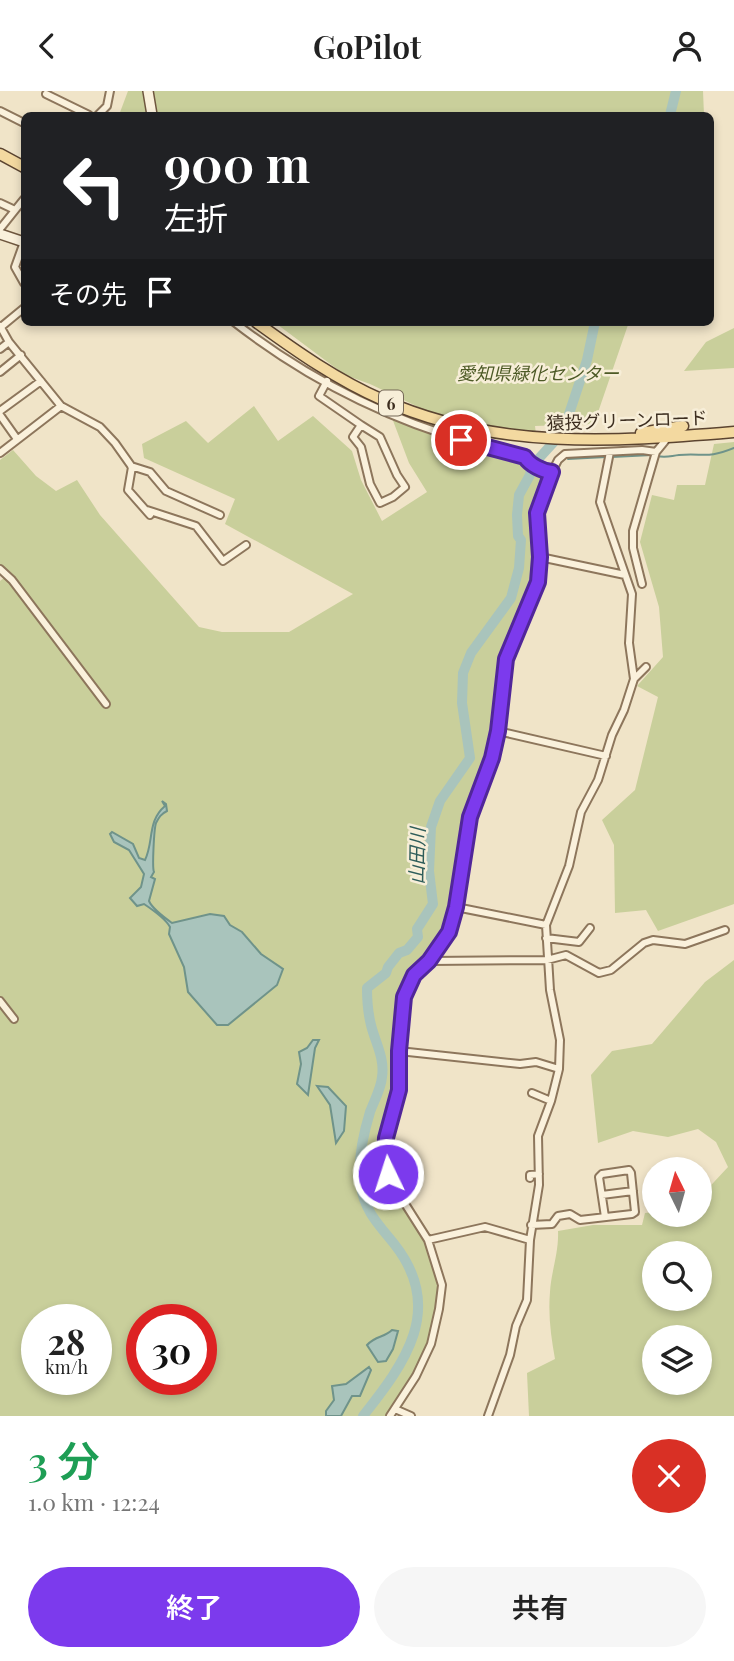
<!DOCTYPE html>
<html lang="ja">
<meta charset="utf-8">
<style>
:root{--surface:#fff;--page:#f6f6f6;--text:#222;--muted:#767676;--accent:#7c3aed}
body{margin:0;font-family:"Playfair Display","Noto Sans JP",serif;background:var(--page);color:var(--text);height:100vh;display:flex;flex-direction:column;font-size:26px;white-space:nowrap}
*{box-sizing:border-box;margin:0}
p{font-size:23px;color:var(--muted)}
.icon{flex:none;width:38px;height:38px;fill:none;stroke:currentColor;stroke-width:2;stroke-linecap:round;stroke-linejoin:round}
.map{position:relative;height:1325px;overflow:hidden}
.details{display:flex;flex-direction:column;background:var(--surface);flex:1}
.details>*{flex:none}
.guide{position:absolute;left:21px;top:21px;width:693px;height:214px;border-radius:10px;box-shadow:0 4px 10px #0003;background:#202124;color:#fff;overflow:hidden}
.needle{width:46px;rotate:355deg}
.fabs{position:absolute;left:642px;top:1066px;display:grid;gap:14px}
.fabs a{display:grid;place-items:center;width:70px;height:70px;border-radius:50%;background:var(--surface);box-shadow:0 4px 10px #0003;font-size:35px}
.speed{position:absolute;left:21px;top:1213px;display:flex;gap:14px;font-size:35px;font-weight:700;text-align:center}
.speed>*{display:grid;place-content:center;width:91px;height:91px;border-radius:50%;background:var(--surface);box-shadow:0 4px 10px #0003;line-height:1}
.speed small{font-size:18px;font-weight:400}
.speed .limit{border:10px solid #d22;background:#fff;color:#111}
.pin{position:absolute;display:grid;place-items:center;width:60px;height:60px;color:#fff;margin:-30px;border:4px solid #fff;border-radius:50%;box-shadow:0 2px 7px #0007}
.me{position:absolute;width:77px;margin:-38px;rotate:356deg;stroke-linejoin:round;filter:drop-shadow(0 0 5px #0008)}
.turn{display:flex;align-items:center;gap:24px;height:147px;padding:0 28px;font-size:32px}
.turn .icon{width:91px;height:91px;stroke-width:2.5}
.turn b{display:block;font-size:49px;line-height:60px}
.then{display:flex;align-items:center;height:66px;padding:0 28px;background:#0003;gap:14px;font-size:26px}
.round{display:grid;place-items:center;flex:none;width:74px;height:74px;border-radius:37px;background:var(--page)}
.head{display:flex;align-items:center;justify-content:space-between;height:119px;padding:0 28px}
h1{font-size:42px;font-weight:600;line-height:52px;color:#1e9e55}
.action{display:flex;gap:14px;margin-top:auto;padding:14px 28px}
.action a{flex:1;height:80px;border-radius:42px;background:var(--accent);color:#fff;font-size:28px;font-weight:600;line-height:80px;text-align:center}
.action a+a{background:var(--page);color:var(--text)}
header{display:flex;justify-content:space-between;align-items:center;height:91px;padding:0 28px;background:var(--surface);font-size:32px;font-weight:600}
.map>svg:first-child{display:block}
</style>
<header><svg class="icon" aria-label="back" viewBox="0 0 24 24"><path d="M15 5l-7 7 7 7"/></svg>GoPilot<svg class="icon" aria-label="person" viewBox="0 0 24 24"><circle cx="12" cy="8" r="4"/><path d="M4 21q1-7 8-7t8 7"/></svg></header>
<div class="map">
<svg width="734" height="1325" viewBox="0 0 734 1325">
<rect width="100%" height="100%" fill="#f0e4c8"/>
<path fill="#c9cf9b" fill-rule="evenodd" d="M128,0h575l1,24h-585z
M274,231h355l-35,102 -59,2 1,8 -101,-19 -65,-31 -25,-9z
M734,237v40l-50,3 22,-29z
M254,315l24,35 35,-25 39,35 9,29 21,41 45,-29 -18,-29 -17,-45 42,17 86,25 28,17 -11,28 -3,77 -31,70 -14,106 -23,56 -13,93 -7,24 -19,28 -16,14 -9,21 -4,16 -3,43 1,36 -12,49 -2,21 3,17 42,68 12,42 -2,23 -9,32 -16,34 -27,41h-385v-835l8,-6 -8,-9v-106l13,-10 23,26 20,15 21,-11 23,35 99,112 23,5h67l64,-38 -128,-70 10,-25 -91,-41 -2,-14 44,-23 22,22zM37,1228h59v60h-59zM142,1228h59v60h-59z
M734,351v462l-76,27 -12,-21 -31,3 -1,-68 -12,-25 33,-30 23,-93 -21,-11 26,-29 -4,-50 -19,-65 12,-47 22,5 3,-15h28l9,-41z
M734,869v456h-205l-2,-43 28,-14c-4,-22 -7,-44 -5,-67 1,-20 9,-39 8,-61l35,-6h49l3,-12 9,-1v3h46v-18l28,-30 -12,-25 -18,-13 -30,8 -35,-6 -35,12 -7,-68 21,-24 40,-7 53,-62zM654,1162h46v46h-46zM654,1246h46v46h-46z"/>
<path fill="#a9c4bc" stroke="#6f938a" stroke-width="2" d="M162,710l4,3 1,7c-6,3 -8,6 -11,12 -2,6 -4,45 -2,49l-3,5 4,2 -6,22c3,7 16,17 23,22l38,-9 14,2 6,9 12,7 19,22 22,15 -6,16 -49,40h-11l-29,-33 -4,-25 -15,-33 1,-7c-5,-9 -17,-17 -26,-23l-7,2 -7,-8 11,-11 3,-13 -15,-24 -15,-8 -4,-8 2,-2 21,12 6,14 6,2c9,-18 2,-39 20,-54z
M313,949h6l-4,8 -7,47 -11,-11 4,-20 -2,-12 8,-4z
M317,995l11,1 18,19 -2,25 -8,12 -6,-38z
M392,1239l6,1 -5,18 -7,12 -8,1 -11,-17c9,-10 17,-7 25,-15z
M369,1276l2,3 -11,26h-8l-11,20h-15v-5l8,-11 -2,-14 14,-2z"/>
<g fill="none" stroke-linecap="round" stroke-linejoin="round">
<path stroke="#6f938a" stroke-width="2" d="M657,365c9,2 13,0 22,-1 26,-2 28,4 55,-7
M612,366l40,-2
M568,368l38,-2"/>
<path stroke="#a9c4bc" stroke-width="10" d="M670,24l6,-24
M363,1325c42,-53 82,-107 32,-171 -15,-19 -31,-34 -34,-59 -4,-24 2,-51 9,-74 4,-11 11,-23 12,-35 3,-19 -7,-35 -11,-52 -3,-12 -4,-25 -4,-37l19,-15 2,-6 11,-14 8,-3 11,-13 -1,-8 16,-25 -4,-33 2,-44 9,-26 30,-43 -8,-55 1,-30 8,-20 40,-55 8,-30 2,-28 -3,-4 -1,-21 2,-20 11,-20 1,-8 32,-35 24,-72 8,-38"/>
<g stroke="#8d765c" stroke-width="10">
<path id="street" d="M46,3l43,21
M0,20l24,12
M98,24l9,-9 3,-15
M0,112l15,7
M0,138l24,-30
M24,151l-9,25 9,16
M234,231c71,55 153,97 239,121 17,5 35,12 52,14l4,5 23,10
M0,235l9,16 52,64 39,21 15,16 17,24 -4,23 22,25
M1,236l23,-19
M0,258l9,-7
M0,281l21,-17
M327,290l-8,15 42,29
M0,320l41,-30
M0,324l17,24
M361,334l19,12 17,38 8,12 -12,10 -13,6 -10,-19 -9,-37 -8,-10z
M0,362l61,-47
M131,375l19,6 16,19 54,24
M147,419l49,16 27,35 23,-16
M540,466l85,18
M0,478l12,11 94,124
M642,493l-9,-36v-17l23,-79 9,-11
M634,588l12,-12
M498,640l108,25
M456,816l90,18
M546,847l33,4 11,-14
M430,870l117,-1 19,-5 33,18 12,-3 33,-27 9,-3 32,4 40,-14
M0,910l14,18
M399,960l121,13 16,-2 23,7
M532,1002l19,8
M530,1087v-3l9,-1
M602,1104l31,-4
M531,1134l21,-1 6,-8 12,-2 10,6 52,-6 3,-2 -4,-39 -2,-3 -27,4 -3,3 6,40
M428,1149l57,-13 45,13
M395,1318l16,7
M390,1325l26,-40 15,-32 8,-35 3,-24 -14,-45 -33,-52 -7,-14 -3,-16 1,-20 13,-48 3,-82 12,-33 16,-14 19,-29 7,-25 14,-90 22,-59 6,-27 8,-72 32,-77 2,-25 -3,-44 15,-41 6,-12 7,-6 77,-4 14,2
M488,1325l22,-61 6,-29 11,-26 3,-60 9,-55 -1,-49 13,-35 8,-32 1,-29 -10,-50 -4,-65 23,-59 12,-54 17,-32 14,-45 12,-25 10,-31 -5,-36 3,-49 -32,-92 10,-50"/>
</g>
<g stroke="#6f573f" stroke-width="12">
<path id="secondary" d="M148,0l4,24
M0,143l24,8"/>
</g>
<g stroke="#5b4430" stroke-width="13">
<path id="primary" d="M0,63l24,13
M256,231c40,29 81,58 127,78 112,50 231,42 351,32
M641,342l42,-7"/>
</g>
<use href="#street" stroke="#faf1dc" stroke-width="6"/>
<use href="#secondary" stroke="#faf1dc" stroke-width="9"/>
<use href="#primary" stroke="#f3d9a0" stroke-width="10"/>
</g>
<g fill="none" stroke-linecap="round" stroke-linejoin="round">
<g stroke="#51269a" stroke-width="18">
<path id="route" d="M388,1083l-3,-16 1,-20 13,-48v-39l5,-54 10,-22 15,-14 20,-29 7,-25 14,-90 22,-59 6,-27 8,-72 32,-77 2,-25 -3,-44 15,-41c-10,-1 -22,-7 -27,-15l-64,-17"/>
</g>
<use href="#route" stroke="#7c3aed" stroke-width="12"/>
</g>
<g text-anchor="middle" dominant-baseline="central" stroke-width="5" stroke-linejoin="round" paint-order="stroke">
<rect fill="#f7eed8" stroke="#756857" stroke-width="2" x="379" y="299.5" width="24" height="25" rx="5"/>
<g font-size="16" font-weight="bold" fill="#3d2e20">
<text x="391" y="312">6</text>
</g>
<g font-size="18" font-style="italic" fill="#4d5a26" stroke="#f7eed8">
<text x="538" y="282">愛知県緑化センター</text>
</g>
<g font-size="18" fill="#3d2e20" stroke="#f7eed8">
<text transform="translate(627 329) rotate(-2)">猿投グリーンロード</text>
</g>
<g font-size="19" font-style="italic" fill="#2f5d5a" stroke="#f7eed8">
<text transform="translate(416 765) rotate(-89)">山田川</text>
</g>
</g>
</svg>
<div class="fabs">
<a><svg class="needle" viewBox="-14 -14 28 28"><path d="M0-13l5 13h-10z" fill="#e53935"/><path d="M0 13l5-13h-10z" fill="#767676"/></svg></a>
<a><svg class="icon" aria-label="search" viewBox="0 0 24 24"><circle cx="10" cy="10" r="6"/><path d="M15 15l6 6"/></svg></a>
<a><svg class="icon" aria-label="layers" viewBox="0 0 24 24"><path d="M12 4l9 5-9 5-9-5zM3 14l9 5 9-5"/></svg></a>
</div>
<div class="speed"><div>28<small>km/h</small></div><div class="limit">30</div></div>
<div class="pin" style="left:461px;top:349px;background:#d93025"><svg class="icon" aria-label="arrive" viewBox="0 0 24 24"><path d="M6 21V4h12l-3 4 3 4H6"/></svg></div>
<svg class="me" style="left:388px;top:1083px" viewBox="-20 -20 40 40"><circle r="17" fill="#7c3aed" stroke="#fff" stroke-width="3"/><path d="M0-11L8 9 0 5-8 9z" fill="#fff"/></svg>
<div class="guide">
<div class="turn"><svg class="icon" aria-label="left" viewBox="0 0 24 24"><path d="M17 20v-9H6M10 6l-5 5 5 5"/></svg><div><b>900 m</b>左折</div></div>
<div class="then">その先<svg class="icon" aria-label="arrive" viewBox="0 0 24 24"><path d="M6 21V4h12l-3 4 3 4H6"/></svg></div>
</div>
</div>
<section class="details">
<div class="head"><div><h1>3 分</h1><p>1.0 km · 12:24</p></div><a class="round" style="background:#d93025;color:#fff"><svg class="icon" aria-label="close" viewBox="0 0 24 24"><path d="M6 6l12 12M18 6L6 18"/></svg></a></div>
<div class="action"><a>終了</a><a>共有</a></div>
</section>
